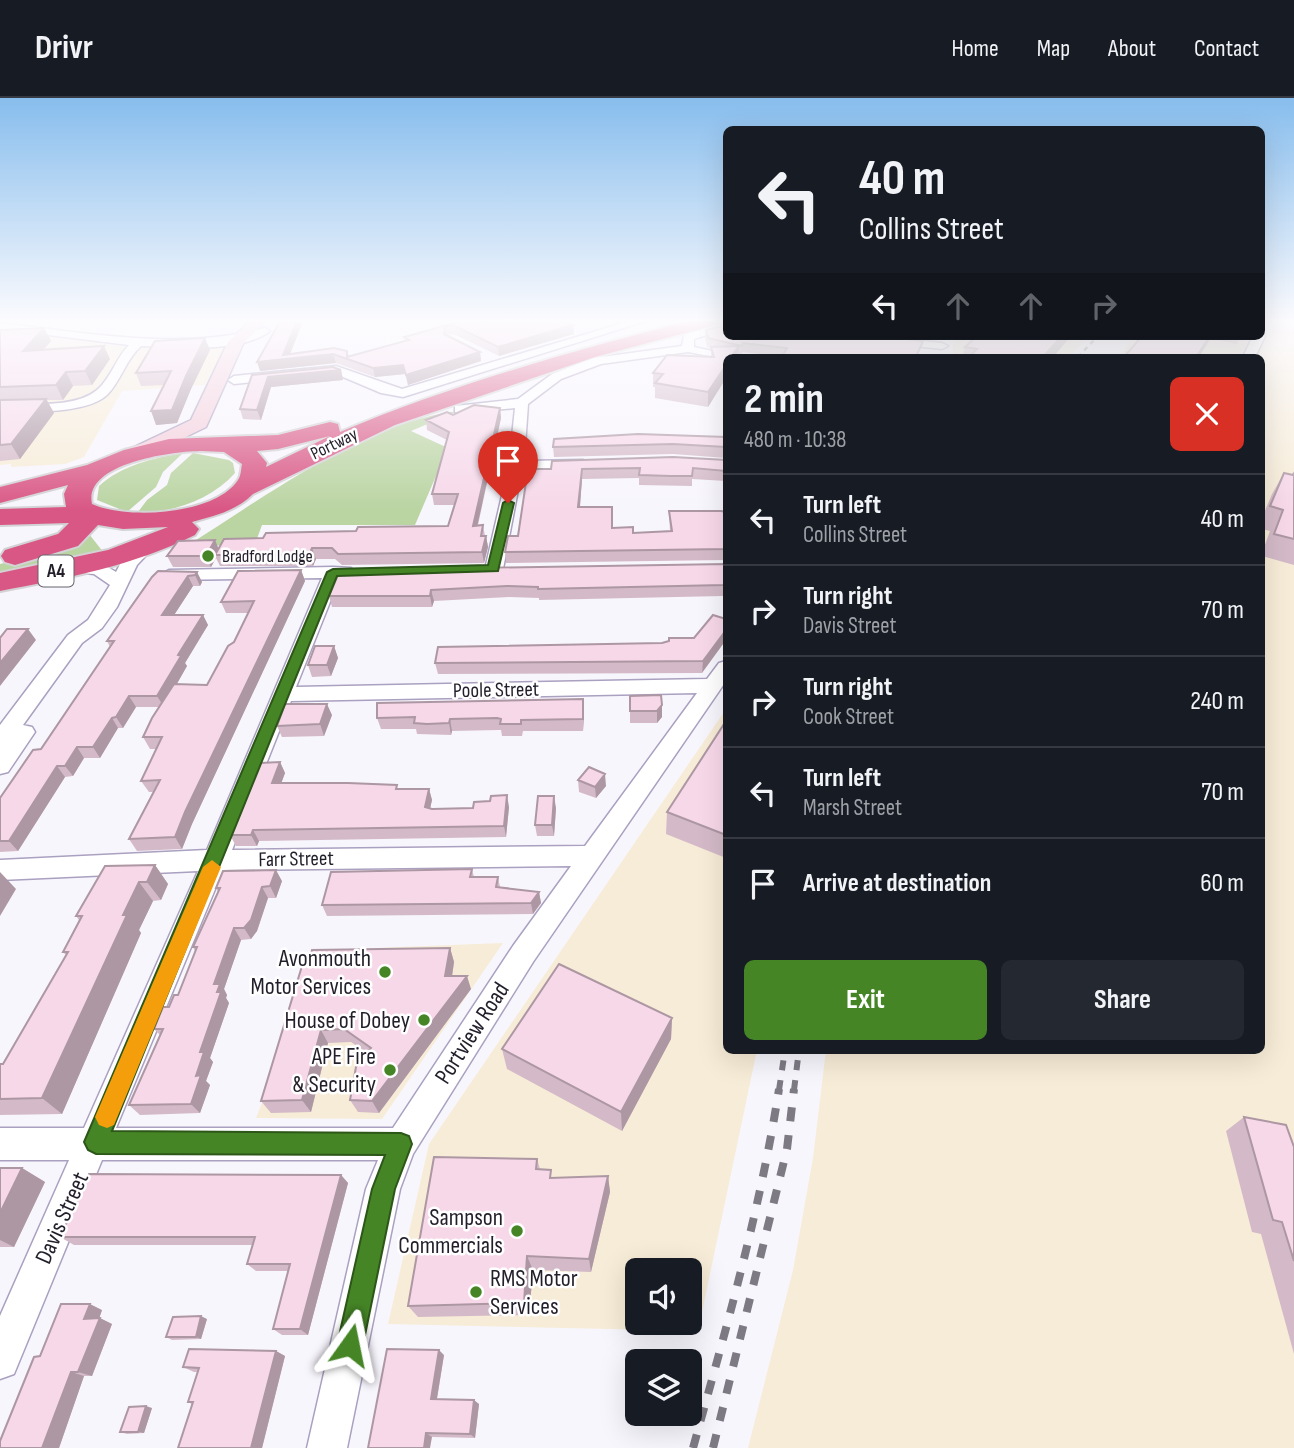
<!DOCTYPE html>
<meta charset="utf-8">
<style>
:root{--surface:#171b24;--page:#242831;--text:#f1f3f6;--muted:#9ea1a6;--line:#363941;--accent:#458526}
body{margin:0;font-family:"Sofia Sans Condensed",sans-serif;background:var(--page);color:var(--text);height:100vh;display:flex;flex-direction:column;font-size:26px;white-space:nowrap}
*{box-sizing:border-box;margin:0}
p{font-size:23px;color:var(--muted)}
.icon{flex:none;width:38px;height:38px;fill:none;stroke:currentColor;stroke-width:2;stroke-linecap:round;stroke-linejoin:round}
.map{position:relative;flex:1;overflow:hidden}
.drawer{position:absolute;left:723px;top:256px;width:542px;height:700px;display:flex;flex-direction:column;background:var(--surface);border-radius:10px;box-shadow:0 7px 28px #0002}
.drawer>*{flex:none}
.hud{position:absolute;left:723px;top:28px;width:542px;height:214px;border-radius:10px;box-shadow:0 7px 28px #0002;background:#171b24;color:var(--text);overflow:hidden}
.fabs{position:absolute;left:625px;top:1160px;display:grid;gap:14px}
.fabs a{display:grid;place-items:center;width:77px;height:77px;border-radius:10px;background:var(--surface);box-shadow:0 7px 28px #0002;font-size:35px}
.pin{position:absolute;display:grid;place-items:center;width:60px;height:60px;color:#fff;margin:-72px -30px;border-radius:50% 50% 50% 0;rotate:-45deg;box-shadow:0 0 7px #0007}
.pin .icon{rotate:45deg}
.me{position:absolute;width:77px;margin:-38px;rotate:12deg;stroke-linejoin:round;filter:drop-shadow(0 0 5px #0008)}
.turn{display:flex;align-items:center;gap:24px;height:147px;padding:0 21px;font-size:32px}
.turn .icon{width:91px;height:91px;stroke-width:2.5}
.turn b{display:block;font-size:49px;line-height:60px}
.lanes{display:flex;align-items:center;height:66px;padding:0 21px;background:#0003;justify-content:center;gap:35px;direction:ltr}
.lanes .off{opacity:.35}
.round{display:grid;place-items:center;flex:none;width:74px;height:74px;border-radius:10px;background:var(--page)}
.overview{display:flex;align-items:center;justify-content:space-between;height:119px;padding:0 21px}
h1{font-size:42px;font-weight:700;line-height:52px}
.button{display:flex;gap:14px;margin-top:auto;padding:14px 21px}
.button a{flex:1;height:80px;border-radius:10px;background:var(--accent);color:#fff;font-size:28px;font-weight:700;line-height:80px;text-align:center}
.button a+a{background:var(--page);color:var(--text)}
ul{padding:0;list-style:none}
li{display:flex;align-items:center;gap:21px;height:91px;padding:0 21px;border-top:2px solid var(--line)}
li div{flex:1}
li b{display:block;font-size:26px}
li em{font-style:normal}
header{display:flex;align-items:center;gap:42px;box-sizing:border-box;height:98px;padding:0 35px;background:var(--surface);border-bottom:2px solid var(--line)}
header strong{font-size:33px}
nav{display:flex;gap:38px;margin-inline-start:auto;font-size:24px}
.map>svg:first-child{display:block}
</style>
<header>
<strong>Drivr</strong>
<nav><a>Home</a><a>Map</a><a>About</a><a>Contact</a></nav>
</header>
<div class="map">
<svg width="1294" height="1350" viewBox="0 0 1294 1350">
<rect width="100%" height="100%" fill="#f8f6fd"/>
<path fill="#f7ecd7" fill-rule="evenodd" d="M1262,223h32v1127h-546l45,-178 20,-112 13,-108h436v-693h-143l16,-21h127z
M0,225l184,18 46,-2 -25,46 -83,6 -38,66 -19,7 -54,3v-3l-11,1z
M953,238h138l-23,21h-115z
M726,611v341h31l-59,281 -310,-7 41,-180zM637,1172h53v53h-53z
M503,845l-121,176 -126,-1 67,-168z"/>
<path fill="#bad4a2" d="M458,313l-47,20 37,17 -33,77h-153l-7,19 -70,3c79,-49 179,-125 273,-136z
M183,355l-20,19 -7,15 -29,25 -30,-12 2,-14c23,-21 55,-28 84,-33z
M193,355l36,7 4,3 2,10c-24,27 -62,40 -97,39l9,-12 20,-15 4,-12z
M89,436l15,19 -104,24v-13l51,-12z"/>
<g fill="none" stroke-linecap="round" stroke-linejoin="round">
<g stroke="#aaa0c0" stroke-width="3">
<path id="street" d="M630,223h16l-243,76 -22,-4 -45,-19 -102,10 -6,-4 6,-4 102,-10 66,23z
M0,225c89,10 177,28 265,5l5,3c-28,22 -94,17 -129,15 -15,13 -20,35 -34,49 -22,20 -79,16 -107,17v-8c28,-1 74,5 97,-14 14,-12 19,-32 32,-45l-129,-16z
M726,225v6l-32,10v8l46,10 -14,2 -38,-7 -87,12 -40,15 -33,25 -4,57 59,-1 7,4 -7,4 -61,1 -19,100 -3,4h-12l-3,-4 24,-104 6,-57 -55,5 -5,-1v-6l63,-7 34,-25 42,-16 88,-12 2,-11z
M1262,235l3,3 -10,21h-12l10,-21h9z
M844,238h37l61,7 6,3 -6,3 -92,-10z
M146,444l8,5 -17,18 -20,42 -15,21 -20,15 -59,82 9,2 3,5 -27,40 -8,2v-49l68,-90 20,-15 22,-35 -16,-11 -26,-3 -3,-4c12,-11 39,-3 51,5l7,-13z
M333,469l18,1 3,4 -3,4 -11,1 -44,110 411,-8 12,-16 7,-2v20l-193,281 -120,192 -13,35 -53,259h-40l59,-259 12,-29h-276l-88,214 -14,5v-63l69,-156h-69v-32h84l114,-257 -198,9v-20l207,-10 115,-272 -153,2 -9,-5 9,-5zM697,595l-112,153 -353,4 59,-149zM571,768l-58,80 -120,182h-277l107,-258z"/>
</g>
<g stroke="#aaa0c0" stroke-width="3">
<path id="secondary" d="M250,223h15l-22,23 -37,83 -62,30h-14l-3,-4 3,-4 61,-29 37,-78z"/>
</g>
<g stroke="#d3d2d4" stroke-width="4">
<path id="highway" d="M689,223h29l-3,4 -120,32 -200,68 -142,69c-17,17 -39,22 -61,28l7,7 -4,6c-62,31 -128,43 -195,56v-18l108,-23 60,-23 -45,2 -25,-4 -20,21 -63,19 -10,-3 -4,-6 4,-6 53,-16 11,-11 -69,2v-16l66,-2 -2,-13 4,-9 -68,18v-16l87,-22 37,-15 45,-11 109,-4 52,-13 8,2 2,8c112,-47 231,-81 349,-111zM330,338l-64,31 1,-4 -10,-12 21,-2zM202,353l22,1 18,12c-1,5 -1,12 -4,16 -23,35 -111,40 -146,24 -9,-41 81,-53 110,-53z"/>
</g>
<use href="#street" fill="#fff" fill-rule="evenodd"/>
<use href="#secondary" fill="#f4cdda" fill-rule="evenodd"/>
<use href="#highway" fill="#d95784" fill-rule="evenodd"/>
<path stroke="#7d7a84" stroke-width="2.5" stroke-dasharray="4.5 4.5" stroke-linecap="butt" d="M1078,259l20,-21"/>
<path stroke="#7d7a84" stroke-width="6" stroke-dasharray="10 10" stroke-linecap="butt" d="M779,992l6,-40
M794,992l5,-40"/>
<path stroke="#7d7a84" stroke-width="8" stroke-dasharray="14 14" stroke-linecap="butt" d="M693,1350c33,-119 67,-237 86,-359
M713,1350l74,-299 7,-60"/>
</g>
<path fill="#d4bac8" d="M281,223h22l-13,33 57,-3 2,5 56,-15 -1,-4 58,-16 27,2 84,2 1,9 -75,22 -43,-21 -9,-1v2l33,16 1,9 -73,24 -3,-11 -30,3 -39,-14 -76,8z
M44,230l7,13 -8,9 67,9 -18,26 -19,1 -10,14h-16l7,13 -34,46 -20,2v-131z
M706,232l215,19 -139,8 -39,-5 -2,3 -3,-1v3h-12v21l-18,29 -53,-9v-11h-2v-14l58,-16v-9l-4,-1 -2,-9z
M904,238h20l-1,2z
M972,238h99l-18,21h-91l3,-10 8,-7z
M1142,238h98l-3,8 -26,-5z
M210,252l-19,39 -14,34 -21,2 8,-40 -23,1 -5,-13z
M341,272l2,10 -72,7 -10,33 -18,-1 -3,-10 12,-34z
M500,310l1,10 -23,107h5l2,11h1l2,11 -4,16 -142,2 -7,-6h-19l-3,7h-93l-4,-8 -5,9h-38l-6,-11 52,-7 44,-11 93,-7 92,-5 7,-21h-21l-2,-11 15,-54 -20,-10 -1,-10z
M726,339v21l-53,-4 -119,3 -1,-10z
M726,362v21l-34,-2v7l-53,-1v-7l-57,1 -2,28 32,21 21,5 37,-1 -1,-21 57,1v51v-3l-220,3 -1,-11 13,-16 33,-67z
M1294,373v94l-32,-9v-3l8,-22 -8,-2v-11l10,-24 12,-21 8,2z
M726,466l-3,32 -184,4v-2l-30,-1 -75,4 -2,6h-100l-3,-11z
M301,472l4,11 -113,243 -10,25 -45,2 -8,-12 24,-47h-4l-8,-11 16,-32h-7l-7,-12 16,-30h-23l-13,21h-5l-18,30h-16l-11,18 -8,1 -47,74 -18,1v-54l41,-49 29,-42 40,-60 -3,-6 45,-64 45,-5 5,10 -2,4h-7l-19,29h29l5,10 -23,38 2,3 -11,18 31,1 27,-43 14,-29h-22l-5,-11z
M713,517l-11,58 -264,1 -3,-11 227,-20 32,-5z
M334,548l4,12 -7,18 -19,1 -4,-12z
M661,597l1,22 -5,6h-27v-27z
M584,613l-1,20h-60l-1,5h-20l-1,-6h-2l-47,1 -1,4 -34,-1 -1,-5h-35l-4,-11z
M332,617l-8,21 -42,1 -5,-11z
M726,623v137l-60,-24 1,-22z
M280,664l5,11 -4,10 117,6h31l3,11 -2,8h43l36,-1 -3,30 -247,4 -2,5h-21l-6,-11z
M578,682l28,6 -10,12 -17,-6z
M556,710l-2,28h-17l-2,-11z
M155,767l13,19 -7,16 -8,1 -14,29 2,3 -79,181 -62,1v-51h3l63,-109 -3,-3 16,-32 -3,-4z
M472,771l2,8h24l2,10 39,5 2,11 -8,11 -206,2 -5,-11z
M282,783l-6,17h-8l-11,33 -6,8 -10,1 -17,49 3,6 -1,3 3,5 -19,55 3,4 -7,19 4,4 -10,28 -60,2 -11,-10 31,-70 -6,-6 15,-22 9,-12 17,-44 -2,-4 25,-55 -2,-4z
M450,850l4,14 -2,14 19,13 -92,124 -21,-1 -8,-12 17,-47 -16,-11 -23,1 -17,69 -40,1 -10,-12 41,-135z
M672,920l-1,21 -49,92 -115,-62 -5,-20z
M1244,1019l50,30v207l-33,-120 -9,-2 -26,-101z
M537,1061l3,10 13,9 55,-2 2,16 -19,80 -58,-2 -4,45 -111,2 -10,-11z
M0,1070h22l23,14 -31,65h-14z
M341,1077l7,8 -40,152h-26l-9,-6 15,-58h-32l-9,-7 6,-19h-179l-14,-8z
M102,1212l-3,8 13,6 -20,52h-8l-25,72h-59l40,-92z
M207,1221l-6,20 -29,1 -6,-3z
M276,1253l9,5 -23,92h-84l14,-44 -4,-2 9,-30h-3l-11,-5z
M444,1257l-7,44 42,5 -4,34 -43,-1 -64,11z
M152,1310l-8,25 -17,1 -7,-2z"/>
<path fill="#ad97a3" d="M297,223h6l-15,38 45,-5 3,9 -76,8 -3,-9 26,-7z
M573,227l1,9 -75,22 -1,-9z
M44,230l7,13 -21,24 -7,-14z
M1062,238h9l-18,21h-10z
M1210,238h2l-13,21h-3z
M205,240l5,12 -19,39 -14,34 -21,2 -5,-14 35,-35z
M104,248l6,13 -18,26 -7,-14z
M739,248l-1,11h-7z
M480,254l1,9 -73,24 -2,-10z
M403,267l2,9 -30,3 -2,-9z
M726,267v13l-18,29v-15z
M341,272l2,10 -72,7 -10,33 -4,-10 11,-33z
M66,274l7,14 -10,14 -7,-15z
M46,301l8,14 -34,46 -9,-15z
M500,310l1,10 -26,118 -2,-10z
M582,371v10l-3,39 -1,-11z
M486,438l2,11 -4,16 -2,-11z
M215,442l5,12 -5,3 1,3 -5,9 -5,-11z
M312,450l4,11 -3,7 -4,-11z
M301,472l4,11 -113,243 -10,25 -7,-12 10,-25z
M197,474l5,10 -2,4 -5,-11z
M188,478l5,10 -26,40 -5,-11z
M726,482v10l-2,1v-10z
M431,492l3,11 -2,6 -2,-11z
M203,517l5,10 -23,38 2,3 -23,41 -7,-11 21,-41z
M28,531l8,11 -36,46v-23z
M726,532v10l-24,33 1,-12z
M334,548l4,12 -7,18 -4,-11z
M129,598l7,11 -13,21 -7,-11z
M583,601l1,12 -1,20z
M327,606l5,11 -8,21 -4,-12z
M662,607v12l-5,6v-12z
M112,620l6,10 -18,30 -7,-11z
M450,621l2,12 -1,4 -2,-12z
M77,649l7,11 -11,18 -8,-10z
M280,664l5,11 -8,22 -5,-12z
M57,668l8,11 -47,74 -9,-10z
M605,676l1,12 -10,12 -1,-11z
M429,691l3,11 -4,18 -3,-11z
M507,697l2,12 -3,30 -2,-11z
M554,698l2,12 -2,28 -2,-11z
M253,732l6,11 -2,5 -6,-11z
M155,767l13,19 -7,16 -14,-18z
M276,772l6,11 -6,17 -6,-12z
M0,774l16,17 -16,27z
M139,784l14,19 -14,29 2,3 -79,181 -20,-16 81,-183z
M262,789l6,11 -11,33 -6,8 -7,-11z
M539,794l2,11 -8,11 -2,-11z
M234,830l7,12 -17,49 3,6 -1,3 3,5 -19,55 3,4 -7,19 4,4 -10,28 -9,-9 9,-52 14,-68z
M450,850l4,14 -4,28 -5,-14z
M467,878l4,13 -92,124 -7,-12z
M672,920l-1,21 -49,92 -1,-19z
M321,932l7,13 -17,69 -9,-12z
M22,1070l23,14 -31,65 -14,-7v-27z
M341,1077l7,8 -40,152 -8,-6z
M608,1078l2,16 -19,80 -2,-13z
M527,1158l6,14 -4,45 -5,-12z
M90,1206l12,6 -5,15 -13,-6z
M201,1218l6,3 -6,20 -5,-2z
M100,1220l12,6 -20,52 -14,-4z
M439,1252l5,5 -8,49 -5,-5z
M276,1253l9,5 -23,92h-11z
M71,1274l13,4 -25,72h-17z
M474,1302l5,4 -4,34 -5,-4z
M146,1308l6,2 -8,25 -6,-1z
M426,1335l6,4 -2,11h-6z"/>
<path fill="#f7d8e9" stroke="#ad97a3" stroke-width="2" d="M281,223h16l-14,34 51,-7 13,3v6l62,-17 -5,-3 58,-16h19l8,2 11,-2h63l10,4 -75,22 -43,-21h-9l-2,8 36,18 -74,23 -3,-10 -30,3 -40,-14 -76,8 22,-39z
M726,227v11h155l42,5 -7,16h-134l5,-9 -44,-5 -1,3 -34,-8 -2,-8z
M44,230l-21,23 81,-5 -19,25 -19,1 -10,13 -56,2v-57z
M977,238h85l-19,21h-66l-7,-1 7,-7 -12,-2z
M1142,238h68l-14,21h-72z
M205,240l-19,38 -14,34 -21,1 20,-40 -35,2 19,-32z
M739,248l-8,11h-5v8l-18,27 -53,-9 8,-9 -10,-1 14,-18 47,2 -3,-10z
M333,269l8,3 -73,7 -11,33 -17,-1 12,-34z
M46,301l-35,45 -11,1v-45z
M474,307l26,3 -27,118 10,-1 -2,11h5l-4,16 -144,2 -6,-6h-20l-3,7h-94l9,-16 39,-1 3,-5 90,-2 2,-4 90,-1 10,-32h-26l17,-62 -23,-12 21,-8 6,3z
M638,336l88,3v10l-53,-3 -120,3 1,-8z
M673,359l53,3v11l-33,-3 -1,8h-21l-32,-1 1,-7 -58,1 -4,38h34v21l21,-1v6l39,-2 -3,-20h52l5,1v37l-221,3 3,-16h10l10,-67h23l1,-8z
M1284,375l9,2 1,-2v66l-20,-5 9,-24 -13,-4z
M215,442l-9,16h-39l11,-15z
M726,466v16l-2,1v4l-186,4v-2l-31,-1 -76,4 -1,6h-101l11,-26z
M301,472l-116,242 -10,25 -46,2 31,-59 -19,1 21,-44h-19l9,-19 22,-34 33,1 21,-39 6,-4 20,-41 -33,1 17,-31z
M158,473l39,1 -2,3 -7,1 -26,39h41l-25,40 3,1 -24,40h-28l-13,21 -4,1 -19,29h-16l-12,19h-8l-48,75h-9v-43l33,-48 8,-1 73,-108h-7l45,-64z
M713,517l13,4v11l-23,31 -268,2 3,-16 224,-4 7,-2v-3h25z
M7,531h21l-28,34v-25z
M315,548h19l-7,19h-19z
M661,597l1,10 -5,6h-27v-15z
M583,601v20l-62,1v4h-21l1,-5 -4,-1 -47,1 -1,4 -22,1 -13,-1 1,-6 -38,1v-15z
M285,606h42l-7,20 -43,2z
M726,623v114l-59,-23z
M280,664l-8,21h76l49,2 -1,4h33l-4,18 7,2 41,-1 1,-6 16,-1 1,-5 16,-1 -3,31 -251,4 -2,5h-21l30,-72z
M589,669l16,7 -10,13 -17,-7z
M538,698h16l-2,29h-17z
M155,767l-8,17h-8l-16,33h4l-85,183 -42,1v-35h3l65,-112h-5l19,-36h-6l29,-50z
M472,771l-2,8h28l-2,10 43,5 -8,11 -209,2 9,-33z
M276,772l-6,16 -8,1 -11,33 -7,8h-10l-20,56h6l-3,8h4l-21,60h4l-8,24 5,-1 -10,29 -62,1 34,-76h-9l9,-22h6l5,-12h4l19,-48h-4l27,-59h-4l7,-17z
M450,850l-5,28h22l-95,125 -22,-1 6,-33 15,-19 -27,-19 -23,1 -19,70 -41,1 41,-135h6l4,-16z
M559,866l113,54 -51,94 -119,-63z
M1244,1019l42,8 8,22v114l-12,-39 -9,-2z
M434,1059l103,2 -1,10 15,1 -1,8 58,-2 -19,83 -62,-3 -3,47 -116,3z
M0,1070h22l-22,45z
M89,1076l252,1 -41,154h-27l17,-65h-43l8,-27h-195z
M61,1206h29l-6,15 16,-1 -22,54h-7l-29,76h-42v-7l34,-84 6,-1z
M201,1218l-5,21h-30l7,-20z
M189,1251l87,2 -25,97h-73l15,-46h-5l11,-34 -16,-1z
M387,1251l52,1 -8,49 43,1 -4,34 -44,-1 -2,15h-56z
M146,1308l-8,26h-18l9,-25z"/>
<linearGradient id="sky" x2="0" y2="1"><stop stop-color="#87bded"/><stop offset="0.54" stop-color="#fcfbfe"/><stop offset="1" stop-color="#fcfbfe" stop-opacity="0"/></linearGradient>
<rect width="1294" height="412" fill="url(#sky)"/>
<path fill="#458526" stroke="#2d5619" stroke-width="2" d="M508,402l6,3 -16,68 -161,5 -225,555 289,2 8,3 3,8 -17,45 -32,156 -4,9 -9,4 -9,-4 -4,-9 35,-156 13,-34 -289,-1 -8,-4 -4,-8 243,-570 6,-3 155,-4 15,-62z"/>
<path fill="#f59e0b" d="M212,762l9,7 -107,258 -7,3 -8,-3 -4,-8 108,-250z"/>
<g fill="#458526" stroke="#fff" stroke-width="2.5">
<circle cx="208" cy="458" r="7"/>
<circle cx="385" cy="874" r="7"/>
<circle cx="424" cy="922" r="7"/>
<circle cx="390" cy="972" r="7"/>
<circle cx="517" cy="1133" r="7"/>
<circle cx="476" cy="1194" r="7"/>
</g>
<g text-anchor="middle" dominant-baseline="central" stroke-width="5" stroke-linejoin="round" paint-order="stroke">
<g font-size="18" fill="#221e2a" stroke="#fff">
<text transform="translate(334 346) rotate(-26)">Portway</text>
</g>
<g font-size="18" fill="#221e2a" stroke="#fff" text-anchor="start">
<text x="222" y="458">Bradford Lodge</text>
</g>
<rect fill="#fff" stroke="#64626a" stroke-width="2" x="38.5" y="457.5" width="35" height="31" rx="5"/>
<g font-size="19" font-weight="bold" fill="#221e2a">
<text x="56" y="473">A4</text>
</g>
<g font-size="21" fill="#221e2a" stroke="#fff">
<text transform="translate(496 592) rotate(-1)">Poole Street</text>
<text transform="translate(296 761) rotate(-1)">Farr Street</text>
</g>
<g font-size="24" fill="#221e2a" stroke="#fff" text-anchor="end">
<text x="371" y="860">Avonmouth<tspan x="371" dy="28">Motor Services</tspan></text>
<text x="410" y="922">House of Dobey</text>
<text x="376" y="958">APE Fire<tspan x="376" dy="28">&amp; Security</tspan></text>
<text x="503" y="1119">Sampson<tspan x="503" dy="28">Commercials</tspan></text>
<text x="490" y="1180" text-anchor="start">RMS Motor<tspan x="490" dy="28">Services</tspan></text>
</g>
<g font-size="24" fill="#221e2a" stroke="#fff">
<text transform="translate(472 935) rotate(-57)">Portview Road</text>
<text transform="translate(62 1120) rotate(-66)">Davis Street</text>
</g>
</g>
</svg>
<div class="fabs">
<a><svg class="icon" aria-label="sound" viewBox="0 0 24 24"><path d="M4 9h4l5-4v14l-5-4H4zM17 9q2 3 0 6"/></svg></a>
<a><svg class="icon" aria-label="layers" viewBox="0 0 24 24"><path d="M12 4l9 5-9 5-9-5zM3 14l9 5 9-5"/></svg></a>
</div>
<div class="pin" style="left:508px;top:405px;background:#d93025"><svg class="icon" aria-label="arrive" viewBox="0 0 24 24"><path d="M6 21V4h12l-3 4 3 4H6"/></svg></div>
<svg class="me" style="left:350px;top:1247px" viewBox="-20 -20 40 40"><path d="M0-17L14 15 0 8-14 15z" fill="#458526" stroke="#fff" stroke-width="4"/></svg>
<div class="hud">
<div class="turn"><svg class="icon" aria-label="left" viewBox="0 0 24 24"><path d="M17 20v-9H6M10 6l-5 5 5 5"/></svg><div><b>40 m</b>Collins Street</div></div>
<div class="lanes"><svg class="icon" aria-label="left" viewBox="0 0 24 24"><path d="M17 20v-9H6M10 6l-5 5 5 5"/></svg><svg class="icon off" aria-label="ahead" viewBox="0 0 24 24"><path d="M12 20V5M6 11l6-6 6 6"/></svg><svg class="icon off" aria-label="ahead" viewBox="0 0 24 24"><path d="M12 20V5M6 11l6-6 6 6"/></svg><svg class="icon off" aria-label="right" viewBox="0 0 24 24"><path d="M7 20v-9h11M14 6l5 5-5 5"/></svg></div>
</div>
<section class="drawer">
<div class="overview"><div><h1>2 min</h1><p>480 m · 10:38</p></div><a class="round" style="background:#d93025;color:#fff"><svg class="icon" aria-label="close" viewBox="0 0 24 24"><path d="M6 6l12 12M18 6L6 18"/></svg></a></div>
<ul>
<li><svg class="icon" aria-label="left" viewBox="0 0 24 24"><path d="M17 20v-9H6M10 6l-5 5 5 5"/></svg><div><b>Turn left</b><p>Collins Street</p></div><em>40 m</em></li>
<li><svg class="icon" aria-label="right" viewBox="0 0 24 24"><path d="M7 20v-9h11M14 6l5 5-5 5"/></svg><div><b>Turn right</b><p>Davis Street</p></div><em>70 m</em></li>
<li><svg class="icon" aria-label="right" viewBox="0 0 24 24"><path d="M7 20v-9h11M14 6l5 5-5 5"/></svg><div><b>Turn right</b><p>Cook Street</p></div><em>240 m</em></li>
<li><svg class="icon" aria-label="left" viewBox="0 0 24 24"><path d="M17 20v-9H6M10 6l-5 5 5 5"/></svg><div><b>Turn left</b><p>Marsh Street</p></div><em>70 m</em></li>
<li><svg class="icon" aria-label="arrive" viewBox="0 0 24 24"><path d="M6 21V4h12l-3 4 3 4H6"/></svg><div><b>Arrive at destination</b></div><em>60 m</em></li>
</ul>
<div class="button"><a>Exit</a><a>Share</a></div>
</section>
</div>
